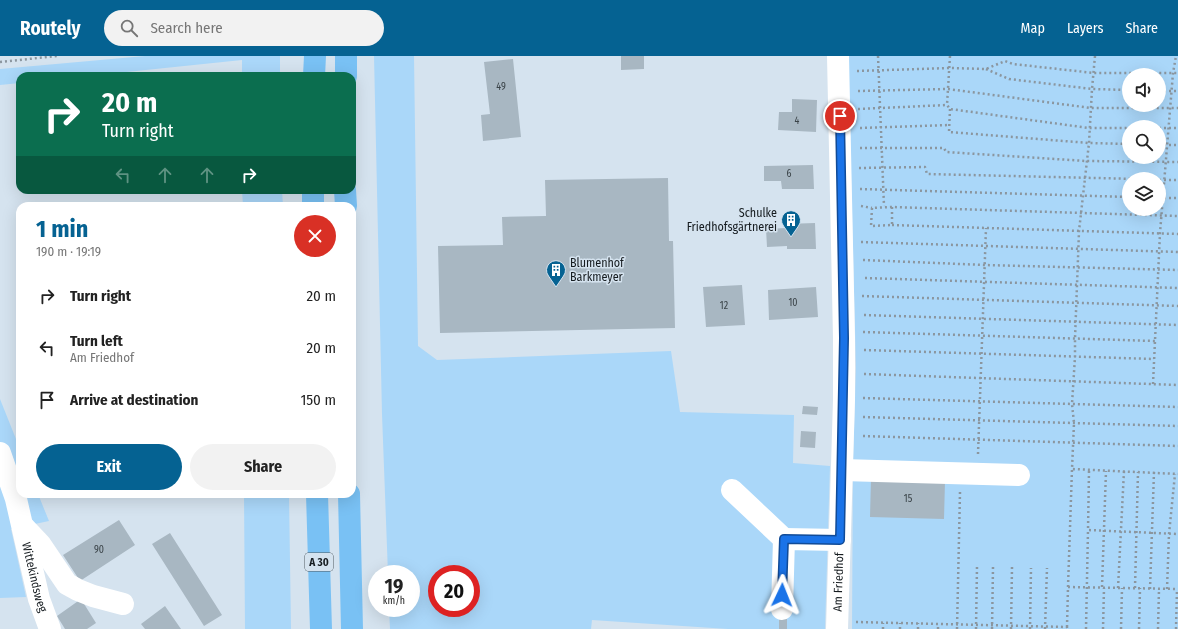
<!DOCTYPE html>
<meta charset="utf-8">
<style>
:root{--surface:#fff;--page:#f2f2f2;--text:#222;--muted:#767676;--accent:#056292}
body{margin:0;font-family:"Fira Sans Condensed",sans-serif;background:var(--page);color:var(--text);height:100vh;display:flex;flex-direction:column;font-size:15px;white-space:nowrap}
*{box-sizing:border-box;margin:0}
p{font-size:13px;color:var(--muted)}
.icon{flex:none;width:22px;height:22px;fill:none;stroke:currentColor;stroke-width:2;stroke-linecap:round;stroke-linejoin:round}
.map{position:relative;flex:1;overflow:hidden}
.details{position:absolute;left:16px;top:146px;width:340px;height:296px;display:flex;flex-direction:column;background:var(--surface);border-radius:12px;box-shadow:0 4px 16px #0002}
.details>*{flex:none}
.hud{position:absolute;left:16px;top:16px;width:340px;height:122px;border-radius:12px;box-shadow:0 4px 16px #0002;background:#0b6e4f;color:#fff;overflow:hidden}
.fabs{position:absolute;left:1122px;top:12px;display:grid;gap:8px}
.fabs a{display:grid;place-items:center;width:44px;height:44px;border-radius:50%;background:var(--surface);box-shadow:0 4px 16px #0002;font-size:20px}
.speed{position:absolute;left:368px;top:509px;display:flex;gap:8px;font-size:20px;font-weight:700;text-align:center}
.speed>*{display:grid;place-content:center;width:52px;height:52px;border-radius:50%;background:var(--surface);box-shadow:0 4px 16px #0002;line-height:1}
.speed small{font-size:10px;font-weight:400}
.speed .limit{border:6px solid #d22;background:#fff;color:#111}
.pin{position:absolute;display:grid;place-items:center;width:34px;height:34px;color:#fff;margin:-17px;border:2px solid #fff;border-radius:50%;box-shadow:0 1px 4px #0007}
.me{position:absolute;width:44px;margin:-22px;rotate:2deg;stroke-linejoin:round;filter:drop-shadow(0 0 3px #0008)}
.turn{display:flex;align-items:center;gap:14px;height:84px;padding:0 20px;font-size:18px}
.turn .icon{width:52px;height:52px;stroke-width:2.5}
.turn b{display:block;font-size:28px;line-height:34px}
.lanes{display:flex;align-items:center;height:38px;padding:0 20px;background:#0003;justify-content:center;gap:20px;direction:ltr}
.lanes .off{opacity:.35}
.round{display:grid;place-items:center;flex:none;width:42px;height:42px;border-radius:21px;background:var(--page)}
.headline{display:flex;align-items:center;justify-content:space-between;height:68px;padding:0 20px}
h1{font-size:24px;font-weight:700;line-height:30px;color:var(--accent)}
.button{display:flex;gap:8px;margin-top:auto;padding:8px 20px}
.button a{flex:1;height:46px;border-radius:24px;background:var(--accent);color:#fff;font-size:16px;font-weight:700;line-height:46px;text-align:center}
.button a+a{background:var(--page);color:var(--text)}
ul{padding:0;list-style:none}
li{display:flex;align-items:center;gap:12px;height:52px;padding:0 20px}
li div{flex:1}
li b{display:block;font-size:15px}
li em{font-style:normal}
header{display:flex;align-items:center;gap:24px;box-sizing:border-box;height:56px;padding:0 20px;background:var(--accent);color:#fff}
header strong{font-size:19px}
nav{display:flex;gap:22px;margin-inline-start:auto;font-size:14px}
.search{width:280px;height:36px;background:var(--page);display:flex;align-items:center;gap:10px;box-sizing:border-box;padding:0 14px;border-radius:22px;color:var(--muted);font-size:15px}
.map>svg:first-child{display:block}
</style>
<header>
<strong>Routely</strong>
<div class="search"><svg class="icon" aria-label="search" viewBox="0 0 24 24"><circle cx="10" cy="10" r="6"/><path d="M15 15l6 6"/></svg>Search here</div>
<nav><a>Map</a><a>Layers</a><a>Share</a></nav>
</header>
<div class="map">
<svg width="1178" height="573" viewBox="0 0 1178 573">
<rect width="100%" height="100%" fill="#d5e3ef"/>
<path fill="#aad7f9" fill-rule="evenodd" d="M145,0h135v20h-38v-16l-154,16h-68v7l-20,2v-16z
M374,0h40l4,290 19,14 234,-9 9,61 114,3 -1,48 37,3 -5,163h-97l-136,-9 -1,9h-201l-1,-21h22v-34h-23l-6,-160zM437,518h34v34h-34z
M848,0h330v573h-326l1,-166 3,-95zM1129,19h30v30h-30zM1129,71h30v30h-30zM1129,123h30v30h-30z
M242,134h40l1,16h-40z
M0,343l20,50v45h18l11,27 -38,8 15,68 -26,1z
M244,438h45l2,135h-46z"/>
<path fill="#a8b7c2" d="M621,0h23v13l-23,1z
M513,3l8,78 -38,4 -2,-26 9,-1 -6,-52z
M792,43l25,1 -1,32 -38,-2 1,-18h13z
M813,109l1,24h-32l-1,-8h-17v-15z
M668,122l1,63h4l2,87 -235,5 -2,-87 65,-1 -1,-28 44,-1 -1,-36z
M815,167l1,26h-29v-3l-20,1 -1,-18 20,-1v-4z
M742,229l3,40 -39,2 -3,-40z
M816,231l2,30 -49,3 -1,-30z
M803,350l15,1 -1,8 -15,-1z
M801,375l15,1 -1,16 -15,-1z
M871,423l74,2 -1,38 -74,-2z
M119,464l16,25 -55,36 -17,-26z
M170,477l52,82 -18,11 -52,-82z
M81,543l15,24 -9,6h-22l-8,-13z
M165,550l16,23h-36l-4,-5z
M779,558h8v15h-8z"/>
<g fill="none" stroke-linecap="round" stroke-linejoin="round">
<path stroke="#8b969f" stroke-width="2.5" stroke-dasharray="2 3" stroke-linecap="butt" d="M878,0l6,150
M950,0l-3,49 3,4 139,19h40
M1095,0l-3,33 -3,54 -10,88 -4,108v18l-3,47 2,19 -2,46 106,5
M0,6l57,-6
M986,13l23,10 83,10 37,1
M857,15l93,-3 36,1 19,-8 8,3 81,9h84
M858,35l90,-2 143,19h87
M1159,35h19
M858,53l89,-4
M950,53l-1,23 140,11 40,1
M860,72l89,-3
M1159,72h19
M1159,89h19
M860,92h84l2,4 140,9 92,1
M859,112l66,-1 2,7 211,5
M1159,124h19
M860,133l269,8
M1159,142h19
M861,150l11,2
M892,151v18l-21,1 1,-18 20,-1 286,9
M892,169l286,9
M861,186l317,10
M863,204l122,5 193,5
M865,222l313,10
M862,240l316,10
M864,259l314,10
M863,276l292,9
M864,294l290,9
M864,318l314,11
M1153,328l7,-151 13,-160 3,-17
M863,342l315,9
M863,361l315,9
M863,380l315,10
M978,398l8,-226
M1089,415l-1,59 90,4
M1068,531l4,-118
M1102,531l4,-116
M1118,532l6,-117
M1135,532l3,-116
M1150,533l4,-117
M1167,533l2,-55 6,-60
M856,566l211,5v2
M1067,571l1,-40 110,2
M883,573v-6
M900,573v-6
M918,573v-6
M938,573v-5
M957,573l3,-137
M976,573l1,-63
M992,573l1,-62
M1011,573l1,-62
M1030,573l1,-61
M1045,573l2,-61
M1086,573l2,-99
M1103,573l1,-41
M1121,573l1,-41
M1139,573l1,-41
M1158,573l1,-40
M1176,573l1,-40"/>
<g stroke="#fff" stroke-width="22">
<path id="s1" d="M0,397l16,46 23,100 11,30"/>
<path d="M842,414l177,5"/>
<path d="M732,434l52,49"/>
<path d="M23,470l17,18 27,40 11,6 15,6 30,8"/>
<path d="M782,553l2,-70 56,1"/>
<path id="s2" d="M837,573l7,-229v-62l-6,-282"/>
</g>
<path stroke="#79c1f4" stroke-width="22" d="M314,20l1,-20
M346,20v-20
M345,134l1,16
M313,150v-16
M317,438l4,135
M349,438l3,135"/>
</g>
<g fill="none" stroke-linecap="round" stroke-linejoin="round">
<g stroke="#114b97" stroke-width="10">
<path id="route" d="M782,539l2,-56 56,1 4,-202 -4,-222"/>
</g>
<use href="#route" stroke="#1a73e8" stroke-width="7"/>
</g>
<defs>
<g id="building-pin" transform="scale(1)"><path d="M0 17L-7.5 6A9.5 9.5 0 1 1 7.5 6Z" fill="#056292" stroke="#d5e3ef"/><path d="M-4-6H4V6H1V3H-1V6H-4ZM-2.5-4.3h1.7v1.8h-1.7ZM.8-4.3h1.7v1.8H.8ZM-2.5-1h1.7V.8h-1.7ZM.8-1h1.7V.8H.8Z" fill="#fff"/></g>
</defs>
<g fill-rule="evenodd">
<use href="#building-pin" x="791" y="164"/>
<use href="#building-pin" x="556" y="214"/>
</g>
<g text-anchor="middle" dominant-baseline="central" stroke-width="3" stroke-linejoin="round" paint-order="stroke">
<g font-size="10" fill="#3a4348">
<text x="501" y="31">49</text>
<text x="797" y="65">4</text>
<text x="789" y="118">6</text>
<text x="793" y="247">10</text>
<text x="724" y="250">12</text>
<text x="908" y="443">15</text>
<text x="99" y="494">90</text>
</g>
<rect fill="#d5e3ef" stroke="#4f585e" stroke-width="1" x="305" y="497" width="28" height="18" rx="3"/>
<g font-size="11" font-weight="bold" fill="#161c20">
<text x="319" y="506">A 30</text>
</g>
<g font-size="12" fill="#161c20" stroke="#d5e3ef" text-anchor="end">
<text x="777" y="157">Schulke<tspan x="777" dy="14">Friedhofsgärtnerei</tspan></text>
<text x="570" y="207" text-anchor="start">Blumenhof<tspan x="570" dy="14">Barkmeyer</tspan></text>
</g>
<g font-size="12" fill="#161c20" stroke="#d5e3ef">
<text stroke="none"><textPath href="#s1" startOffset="129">Wittekindsweg</textPath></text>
<text stroke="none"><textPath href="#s2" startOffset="47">Am Friedhof</textPath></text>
</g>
</g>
</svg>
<div class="fabs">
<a><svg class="icon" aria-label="sound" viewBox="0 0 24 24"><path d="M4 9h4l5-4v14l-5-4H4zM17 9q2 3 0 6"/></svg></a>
<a><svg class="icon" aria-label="search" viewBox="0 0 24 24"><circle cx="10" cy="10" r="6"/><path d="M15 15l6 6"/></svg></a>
<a><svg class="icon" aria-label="layers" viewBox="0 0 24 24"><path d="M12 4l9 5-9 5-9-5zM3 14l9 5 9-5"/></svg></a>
</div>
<div class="speed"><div>19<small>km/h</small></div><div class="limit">20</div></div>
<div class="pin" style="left:840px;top:60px;background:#d93025"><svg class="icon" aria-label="arrive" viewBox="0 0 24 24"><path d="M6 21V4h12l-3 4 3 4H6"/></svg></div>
<svg class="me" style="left:782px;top:539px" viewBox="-20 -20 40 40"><path d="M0-17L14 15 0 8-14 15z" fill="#1a73e8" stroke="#fff" stroke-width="4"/></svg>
<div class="hud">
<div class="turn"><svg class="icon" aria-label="right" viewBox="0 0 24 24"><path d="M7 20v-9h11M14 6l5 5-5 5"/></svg><div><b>20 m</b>Turn right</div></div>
<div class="lanes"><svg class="icon off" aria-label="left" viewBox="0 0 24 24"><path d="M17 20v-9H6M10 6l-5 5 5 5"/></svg><svg class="icon off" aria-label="ahead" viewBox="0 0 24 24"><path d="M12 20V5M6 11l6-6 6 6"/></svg><svg class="icon off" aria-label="ahead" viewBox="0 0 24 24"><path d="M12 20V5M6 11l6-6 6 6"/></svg><svg class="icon" aria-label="right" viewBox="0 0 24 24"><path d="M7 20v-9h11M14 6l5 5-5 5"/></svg></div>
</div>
<section class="details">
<div class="headline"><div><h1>1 min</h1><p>190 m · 19:19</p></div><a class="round" style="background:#d93025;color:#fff"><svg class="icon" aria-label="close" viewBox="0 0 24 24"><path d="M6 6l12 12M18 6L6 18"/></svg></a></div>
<ul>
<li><svg class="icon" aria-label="right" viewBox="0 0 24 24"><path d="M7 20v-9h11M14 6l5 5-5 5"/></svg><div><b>Turn right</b></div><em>20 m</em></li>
<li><svg class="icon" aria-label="left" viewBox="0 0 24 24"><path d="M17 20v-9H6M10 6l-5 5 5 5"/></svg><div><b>Turn left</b><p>Am Friedhof</p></div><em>20 m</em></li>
<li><svg class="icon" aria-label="arrive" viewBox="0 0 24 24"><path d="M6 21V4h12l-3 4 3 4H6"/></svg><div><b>Arrive at destination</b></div><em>150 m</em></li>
</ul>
<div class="button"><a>Exit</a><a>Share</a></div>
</section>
</div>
